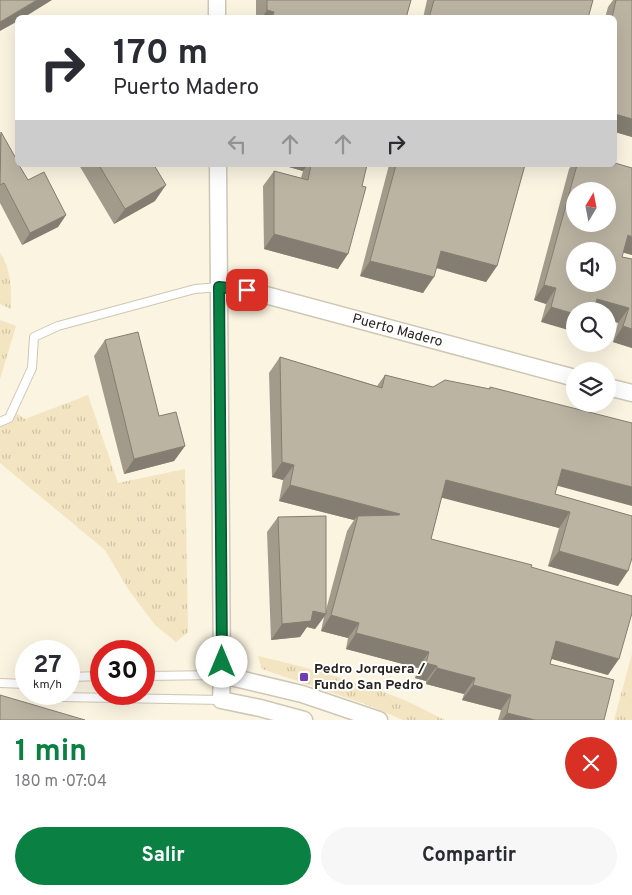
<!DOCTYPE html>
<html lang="es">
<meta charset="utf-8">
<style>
:root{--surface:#fff;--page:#f7f7f7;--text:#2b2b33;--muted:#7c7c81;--accent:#0b8043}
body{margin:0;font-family:Overpass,sans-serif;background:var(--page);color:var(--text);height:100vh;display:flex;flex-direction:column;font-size:19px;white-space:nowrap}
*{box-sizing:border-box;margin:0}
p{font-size:16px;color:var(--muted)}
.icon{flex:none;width:28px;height:28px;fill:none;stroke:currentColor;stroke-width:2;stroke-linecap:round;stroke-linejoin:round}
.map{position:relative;height:720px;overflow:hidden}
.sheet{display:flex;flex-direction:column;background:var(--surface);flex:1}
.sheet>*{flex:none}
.banner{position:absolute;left:15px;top:15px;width:602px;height:152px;border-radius:8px;box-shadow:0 5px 20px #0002;background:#fff;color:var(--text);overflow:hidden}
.needle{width:32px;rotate:10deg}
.controls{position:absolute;left:566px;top:182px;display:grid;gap:10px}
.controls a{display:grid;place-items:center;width:50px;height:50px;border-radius:50%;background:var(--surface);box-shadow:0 5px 20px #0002;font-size:25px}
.speed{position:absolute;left:15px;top:640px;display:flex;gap:10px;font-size:25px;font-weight:700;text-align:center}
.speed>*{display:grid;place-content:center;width:65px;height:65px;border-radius:50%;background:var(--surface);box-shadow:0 5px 20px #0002;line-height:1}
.speed small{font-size:12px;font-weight:400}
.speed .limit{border:8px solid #d22;background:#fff;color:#111}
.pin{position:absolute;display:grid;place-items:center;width:42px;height:42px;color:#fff;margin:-21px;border-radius:10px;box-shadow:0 2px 8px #0006}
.me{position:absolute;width:55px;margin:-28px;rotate:0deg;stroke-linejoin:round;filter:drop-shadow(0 0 4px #0008)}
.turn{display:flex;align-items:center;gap:18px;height:105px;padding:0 15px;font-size:22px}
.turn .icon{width:65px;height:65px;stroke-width:2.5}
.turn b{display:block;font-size:35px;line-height:42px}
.lanes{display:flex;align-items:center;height:48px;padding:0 15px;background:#0003;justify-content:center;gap:25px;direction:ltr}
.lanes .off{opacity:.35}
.round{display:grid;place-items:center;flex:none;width:52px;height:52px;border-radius:26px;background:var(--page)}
.head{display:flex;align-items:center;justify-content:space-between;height:85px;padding:0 15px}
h1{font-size:30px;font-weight:700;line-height:38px;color:var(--accent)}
.button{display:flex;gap:10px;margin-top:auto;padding:10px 15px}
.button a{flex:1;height:58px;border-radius:30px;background:var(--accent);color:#fff;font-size:20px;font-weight:700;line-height:58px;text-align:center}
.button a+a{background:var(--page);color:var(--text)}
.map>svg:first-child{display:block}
</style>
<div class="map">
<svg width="632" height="720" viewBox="0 0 632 720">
<defs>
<pattern id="grass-tufts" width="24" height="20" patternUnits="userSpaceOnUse" patternTransform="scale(1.25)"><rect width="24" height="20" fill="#f3e5c1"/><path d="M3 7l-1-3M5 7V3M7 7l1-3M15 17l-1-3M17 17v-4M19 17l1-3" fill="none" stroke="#d0c4a5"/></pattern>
</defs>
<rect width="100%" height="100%" fill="#fbf4e1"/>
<path fill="url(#grass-tufts)" d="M0,253c12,17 11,36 11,56l-11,-5z
M0,320l16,6 -16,53z
M88,395l30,88 67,-14 3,163 -12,10 -21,-17 -27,-36 -23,-39 -105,-87v-40l13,-12 12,8z
M632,654v66h-18z
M258,656c48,11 96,24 141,42 16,6 31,15 46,22h-42l-35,-15 -106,-36z"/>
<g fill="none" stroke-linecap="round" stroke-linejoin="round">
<g stroke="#cec7b5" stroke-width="10">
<path id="lane" d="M0,422l9,-4 23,-50 2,-31 24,-11 137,-37 24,-2
M144,676l78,-1
M69,677l32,-1
M0,683l26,1
M57,694l5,3 159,3"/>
</g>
<g stroke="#cec7b5" stroke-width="19">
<g id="street">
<path d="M217,0v18"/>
<path d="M218,165l4,510 -1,25 39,8 44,12"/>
<path id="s1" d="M219,287l28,3 328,88"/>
<path d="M608,387l24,6"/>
<path d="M222,675l80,19 77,26"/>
</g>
</g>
<use href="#lane" stroke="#fff" stroke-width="8"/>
<use href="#street" stroke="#fff" stroke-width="16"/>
</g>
<path fill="#a29b8c" d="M256,0h155l-5,18h-150z
M427,0h166l-5,18h-165z
M613,0h19v137l-17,-5v-114h-10l3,-11z
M0,133l28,47 38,35 -8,12 -36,18 -22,-42z
M79,165h75l1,36 -41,23z
M282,165h85l-29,104 -74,-20 -1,-63 11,-15 27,7 2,-7z
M389,165h136l-28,101 -11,16 -50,-14 -13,25 -63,-17z
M572,165h43l17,3v87l-9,-3 -1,5 10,2v89l-19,-6 5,-19 -10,-12 -67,11 5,-18 -12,-4 35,-131z
M105,340l54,76 26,30 -11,15 -50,13 -30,-118z
M280,357l97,29 8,-11 48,12 56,2 1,-2 67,99 -2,8 77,22 -14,70 -70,-20 11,-38 -117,-31 -11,42 100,28 77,108 -56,-16 -2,5 54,56h-106l3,-10 -39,-10 2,-6 -38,-10v-3l-11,-3 3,-10 -72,-19 2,-11 -27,-7 3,-14 -9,12 -8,-2 -7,10 -29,3 -4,-108 11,-15 48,93 21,-79 7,-11 -75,-19 4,-21 -11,-3 -3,-104z"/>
<path fill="#847e72" d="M37,0h15l-29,18h-5v3l-18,10v-9z
M267,10l7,2 -4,6h-8z
M615,114l17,5v18l-17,-5z
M282,165h25l-4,6z
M166,185l-11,16 -41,23 11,-15z
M66,215l-8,12 -36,18 8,-12z
M274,234l74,20 -10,15 -74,-20z
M628,235l4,2v18l-15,-4z
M441,251l56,15 -11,16 -56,-16z
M370,261l64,16 -11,16 -63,-17z
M544,285l12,3 -10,16 -12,-4z
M597,299l32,9 -11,15 -10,-3v-9h-20z
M551,307l24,7v18l-34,-10z
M623,326l9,3v19l-19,-6z
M185,446l-11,15 -50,13 10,-15z
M282,462l12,3 -11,15 -11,-3z
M562,469l70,18v19l-81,-22z
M446,480l124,32 -11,16 -124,-32z
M290,485l110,29 -11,15 -31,-13 -4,4 -75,-19z
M559,551l69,20 -10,15 -70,-20z
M313,611l13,3 -11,15 -8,-2 -7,10 -29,3 11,-16z
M331,615l28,8 -11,15 -27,-7z
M356,633l73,19 -11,16 -72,-19z
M556,641l63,18 -11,16 -63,-18z
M426,663l11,3 -11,15 -11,-3z
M437,668l38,10 -11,16 -38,-10z
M473,685l38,10 -10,15 -39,-10z
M507,713l28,7h-33z"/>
<path fill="#bcb4a3" stroke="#847e72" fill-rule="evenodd" d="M0,0h37l-37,22z
M267,0h144l-5,18h-134l2,-6 -7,-2z
M434,0h159l-5,18h-159z
M616,0h16v119l-17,-5v-96h-3z
M1,132l17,30v3h1l9,15 16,-8 22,43 -36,18 -26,-50 -4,2z
M615,163l17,5v69l-4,-2 -6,22 10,2v70l-9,-3 6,-18 -32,-9 -4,12h-18v3l-24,-7 5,-19 -12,-3 33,-120h38zM575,191h33v33h-33zM575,251h33v33h-33z
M99,165h55l12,20 -41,24z
M311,165h56l-5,21 4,1 -18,67 -74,-20v-63l34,9z
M396,165h129l-28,101 -56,-15 -7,26 -64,-16z
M138,332l21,84 17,-4 9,34 -51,13 -29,-119z
M280,357l102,31 3,-13 48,12 12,-7 45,9v-2l142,36v64l-70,-18 -7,25 77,22v42l-4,13 -69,-20 11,-39 -124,-32 -15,59 101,26 -1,2 101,29v17l-13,46 -63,-18 -6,23 64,16 -10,40h-69l-28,-7 4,-18 -38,-10 2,-7 -38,-10v-2l-11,-3 3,-11 -73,-19 3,-10 -28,-8 27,-99 41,-1 1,-1 -110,-29 4,-20 -12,-3z
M326,516v98l-13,-3 -2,10 -29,3 -4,-107z
M0,695l85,25h-85z"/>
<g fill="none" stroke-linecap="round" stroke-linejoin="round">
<g stroke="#07532c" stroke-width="12">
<path id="route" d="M222,662l-3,-375 28,3"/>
</g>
<use href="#route" stroke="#0b8043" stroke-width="9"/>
</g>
<rect fill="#723bb2" stroke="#fff" stroke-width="2" x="299" y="672" width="10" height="10" rx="2.5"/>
<g text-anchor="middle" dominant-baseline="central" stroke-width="4" stroke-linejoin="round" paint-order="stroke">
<g font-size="14" fill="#27241d" stroke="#fff">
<text stroke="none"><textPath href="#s1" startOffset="184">Puerto Madero</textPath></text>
</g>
<g font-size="14" font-weight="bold" fill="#27241d" stroke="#fff" text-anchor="start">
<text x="314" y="669">Pedro Jorquera /<tspan x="314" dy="16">Fundo San Pedro</tspan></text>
</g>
</g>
</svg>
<div class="controls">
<a><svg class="needle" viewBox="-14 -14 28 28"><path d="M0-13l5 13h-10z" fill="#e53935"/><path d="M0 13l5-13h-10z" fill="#7c7c81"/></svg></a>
<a><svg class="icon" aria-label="sound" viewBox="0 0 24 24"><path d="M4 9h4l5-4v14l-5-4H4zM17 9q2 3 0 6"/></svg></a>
<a><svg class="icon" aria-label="search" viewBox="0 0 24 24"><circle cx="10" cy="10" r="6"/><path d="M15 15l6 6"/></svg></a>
<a><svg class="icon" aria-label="layers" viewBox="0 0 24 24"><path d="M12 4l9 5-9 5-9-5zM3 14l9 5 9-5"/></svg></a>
</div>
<div class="speed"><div>27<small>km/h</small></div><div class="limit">30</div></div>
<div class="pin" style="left:247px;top:290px;background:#d93025"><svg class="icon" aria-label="arrive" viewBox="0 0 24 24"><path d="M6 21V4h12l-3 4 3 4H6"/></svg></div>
<svg class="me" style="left:222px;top:662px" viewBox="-20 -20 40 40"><circle r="19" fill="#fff"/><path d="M0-13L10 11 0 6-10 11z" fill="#0b8043"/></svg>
<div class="banner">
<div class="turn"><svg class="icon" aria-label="right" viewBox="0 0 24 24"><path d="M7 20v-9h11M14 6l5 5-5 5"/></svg><div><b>170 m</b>Puerto Madero</div></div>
<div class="lanes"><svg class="icon off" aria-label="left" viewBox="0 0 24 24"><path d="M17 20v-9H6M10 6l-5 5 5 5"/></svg><svg class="icon off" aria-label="ahead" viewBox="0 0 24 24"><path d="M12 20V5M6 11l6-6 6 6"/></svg><svg class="icon off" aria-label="ahead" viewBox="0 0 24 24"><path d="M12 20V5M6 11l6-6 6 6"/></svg><svg class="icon" aria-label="right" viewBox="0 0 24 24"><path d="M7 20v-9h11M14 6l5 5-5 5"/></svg></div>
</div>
</div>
<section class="sheet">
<div class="head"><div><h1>1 min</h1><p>180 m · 07:04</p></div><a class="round" style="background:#d93025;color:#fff"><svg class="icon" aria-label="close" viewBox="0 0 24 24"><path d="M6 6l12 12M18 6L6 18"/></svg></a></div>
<div class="button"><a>Salir</a><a>Compartir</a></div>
</section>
